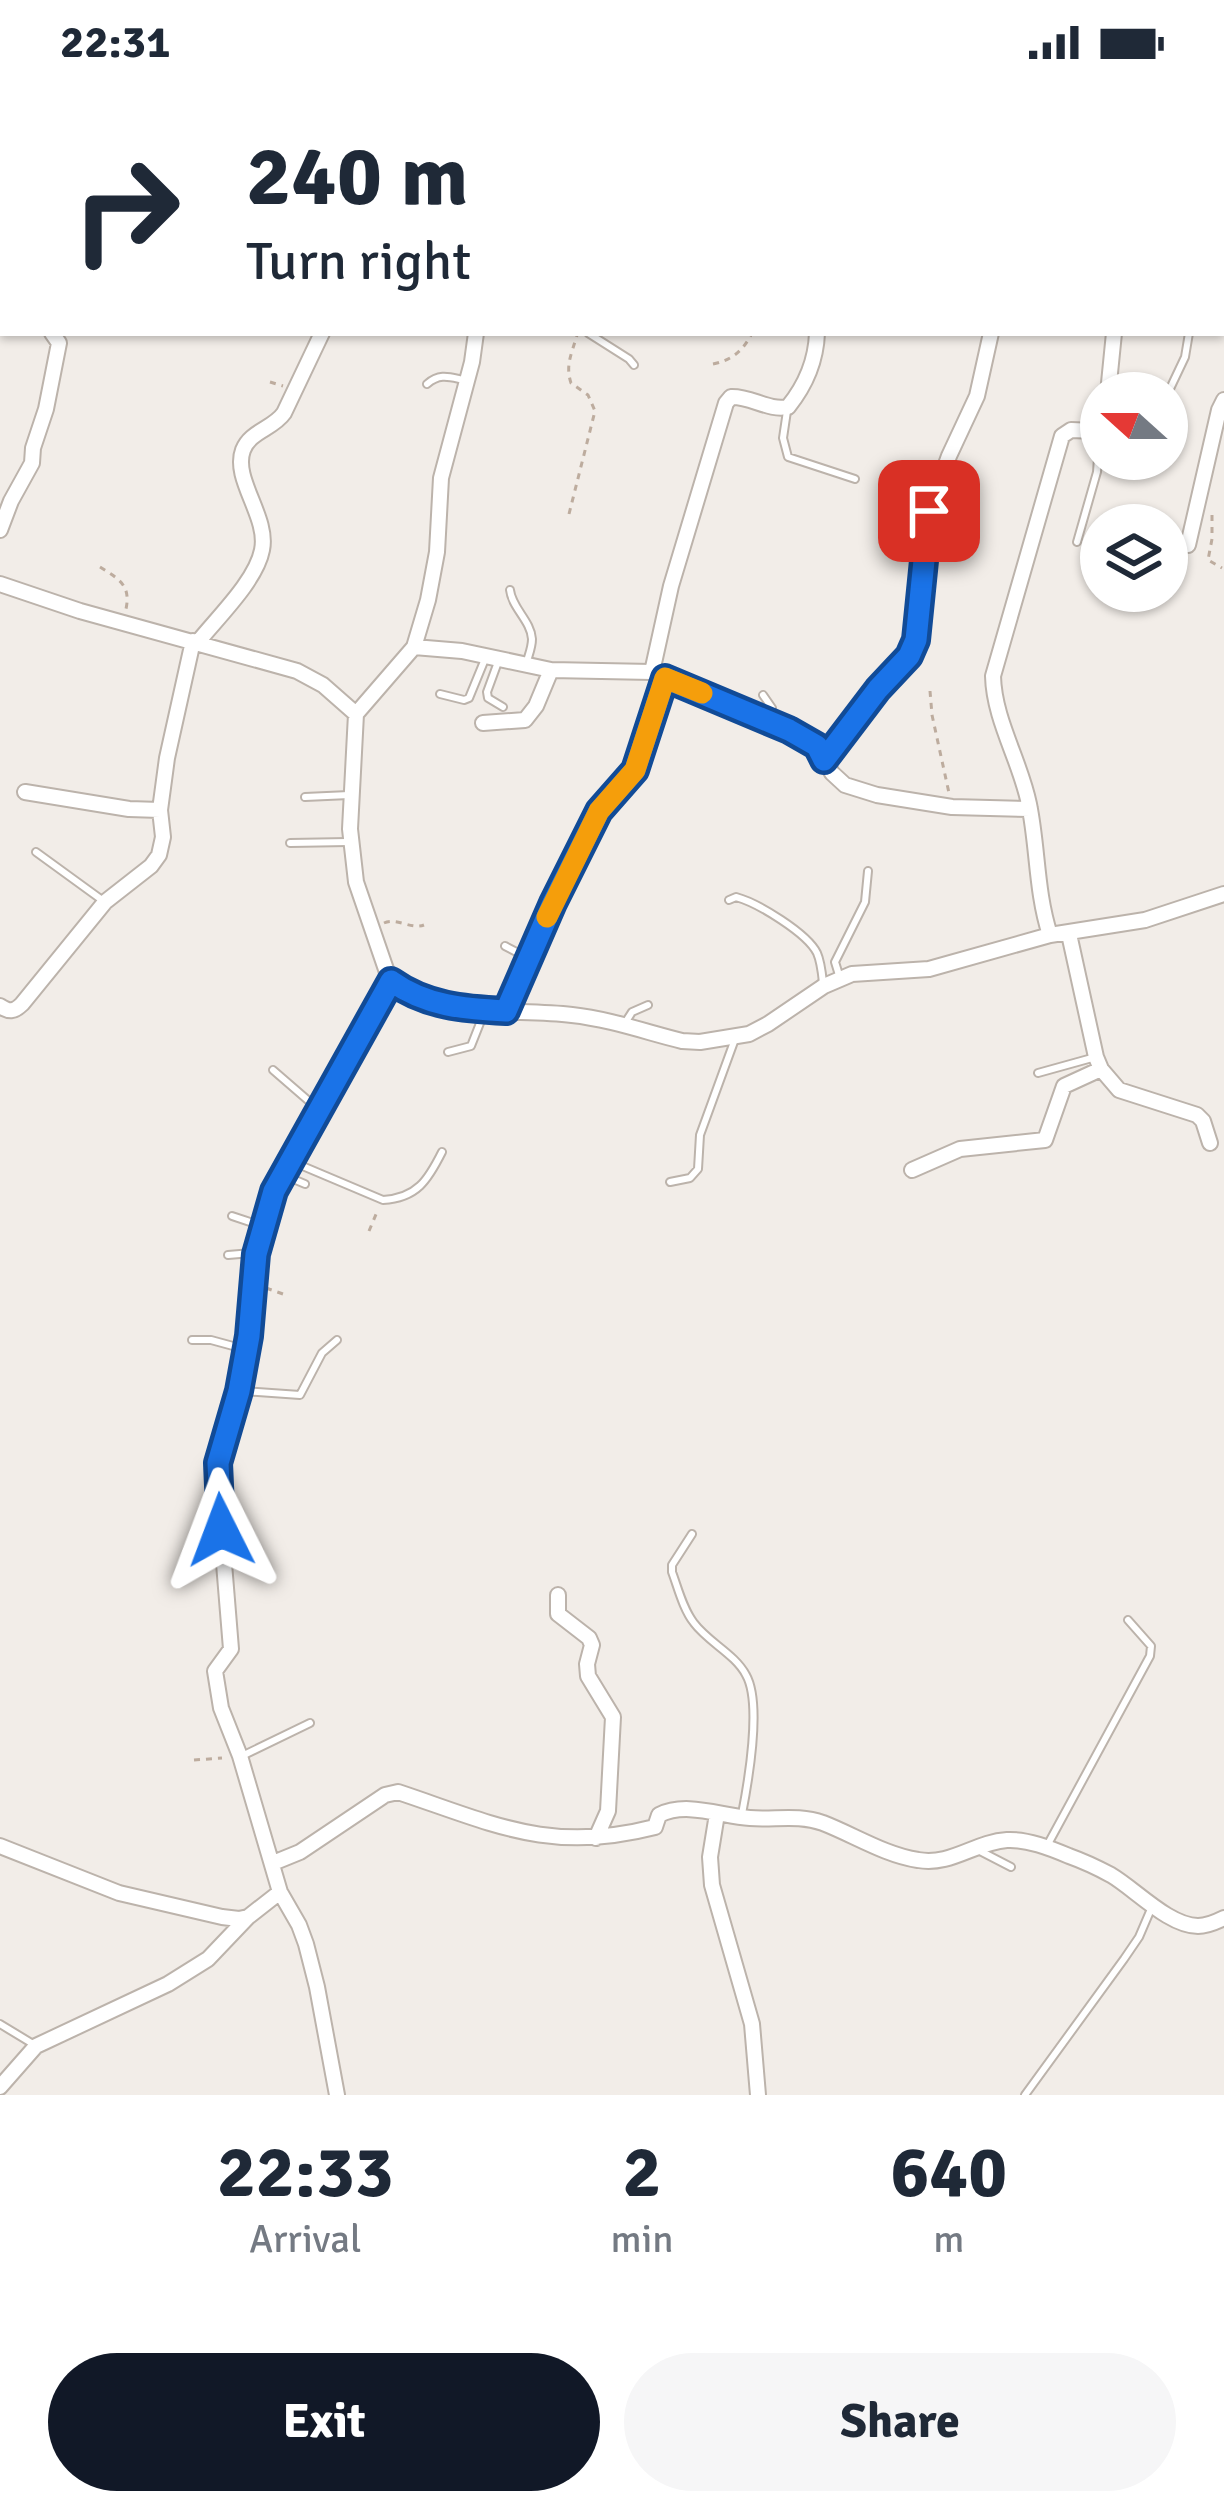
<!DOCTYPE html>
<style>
:root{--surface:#fff;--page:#f6f6f7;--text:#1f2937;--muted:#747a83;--accent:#111827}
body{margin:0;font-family:Signika,sans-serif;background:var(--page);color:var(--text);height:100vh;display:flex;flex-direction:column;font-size:45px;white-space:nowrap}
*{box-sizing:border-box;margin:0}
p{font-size:39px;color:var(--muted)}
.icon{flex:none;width:66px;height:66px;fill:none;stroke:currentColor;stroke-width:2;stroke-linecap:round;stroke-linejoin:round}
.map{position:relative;height:2011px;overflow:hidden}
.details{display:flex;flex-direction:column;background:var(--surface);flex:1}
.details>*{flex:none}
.banner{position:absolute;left:0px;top:0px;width:1224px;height:252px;box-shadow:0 3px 9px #0004;background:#fff;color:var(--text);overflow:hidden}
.needle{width:78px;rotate:291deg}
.tools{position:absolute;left:1080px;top:288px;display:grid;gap:24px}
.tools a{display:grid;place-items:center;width:108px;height:108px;border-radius:50%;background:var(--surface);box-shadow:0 3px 9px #0004;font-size:60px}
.pin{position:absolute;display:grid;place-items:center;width:102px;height:102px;color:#fff;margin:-51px;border-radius:24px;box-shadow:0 6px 18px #0006}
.me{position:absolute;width:132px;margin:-66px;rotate:357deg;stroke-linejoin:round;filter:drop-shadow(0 0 9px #0008)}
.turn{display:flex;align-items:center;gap:42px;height:252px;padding:0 48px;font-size:54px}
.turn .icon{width:156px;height:156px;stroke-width:2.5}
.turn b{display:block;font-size:84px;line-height:102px}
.eta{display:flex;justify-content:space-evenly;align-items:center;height:204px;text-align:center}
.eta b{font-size:72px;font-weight:700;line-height:84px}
.cta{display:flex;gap:24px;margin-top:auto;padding:24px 48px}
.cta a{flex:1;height:138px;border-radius:72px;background:var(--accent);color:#fff;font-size:48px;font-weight:700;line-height:138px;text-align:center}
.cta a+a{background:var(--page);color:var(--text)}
.status{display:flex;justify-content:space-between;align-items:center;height:84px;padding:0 60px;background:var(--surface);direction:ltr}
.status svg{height:33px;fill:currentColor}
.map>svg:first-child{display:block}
</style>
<div class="status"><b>22:31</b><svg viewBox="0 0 49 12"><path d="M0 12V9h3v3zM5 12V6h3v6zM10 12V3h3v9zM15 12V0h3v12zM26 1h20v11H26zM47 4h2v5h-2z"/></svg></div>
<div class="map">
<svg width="1224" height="2011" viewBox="0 0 1224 2011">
<rect width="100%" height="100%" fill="#f2ede8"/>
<path fill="#aadae9" d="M0,0h1224v173h-3v-170h-1218v93l-3,-1z"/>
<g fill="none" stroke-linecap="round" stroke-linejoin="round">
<g stroke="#bcb3ab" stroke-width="10">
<path id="lane" d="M588,249l41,26 5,6
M427,300c13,-11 22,-7 37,-4
M1167,311l18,-38 4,-24
M787,327l-4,27 5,19 67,22
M1077,458l20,-70 3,-42
M510,506c2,18 21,31 22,49 0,8 -3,15 -5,22
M498,578l-11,30 1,6 15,9
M440,610l24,6 5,-2 16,-39
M763,611l9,13 -4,9
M305,713l44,-2
M290,759l58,-1
M36,768l66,48
M729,816l7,-3c22,6 71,36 81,56 4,9 5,20 6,30
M505,862l21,11
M839,891l-4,-13 30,-60 3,-31
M625,939l7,-11 16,-7
M448,968l23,-6 13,-33
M273,986l45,39
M1038,989l54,-15
M293,1078l90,38c34,-2 45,-20 59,-48
M286,1092l19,8
M670,1098l20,-4 8,-9 2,-34 35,-96
M232,1132l30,10
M228,1171l24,-2
M192,1256h19l33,9
M243,1307l57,4 22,-42 15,-13
M692,1450l-20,31v7c6,16 11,37 22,51 14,19 41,31 52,52 16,28 2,108 -4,139
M244,1671l66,-32
M1048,1760l102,-188 1,-10 -23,-26
M980,1767l31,16
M0,1940l33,20
M1025,2011l99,-136 15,-22 12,-28"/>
</g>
<g stroke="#bcb3ab" stroke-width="18">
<path id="street" d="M0,209l3,3
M1221,234l3,1
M476,249l-4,29 -31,116 -4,74 -9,48 -14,47 -58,67 -6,115 6,53 34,99c53,39 120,27 182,34 37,4 74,17 110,26l18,1 49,-8 19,-10 56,-38 28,-12 77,-5 121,-34 95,-15 79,-26
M1108,309l6,-60
M0,446l11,-29 21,-38 1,-15 13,-39 13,-66 -7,-10
M1188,461l31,-135 5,-10
M0,500l80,27 217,60 26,14 33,29
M198,558c19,-24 58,-61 64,-92 7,-33 -30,-71 -19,-100 7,-19 30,-21 41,-37l38,-80
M414,563l48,4 89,19 101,2 137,58 28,17 15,26 13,12 32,10 75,12 78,2
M652,588l19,-86 55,-183 5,-6c20,-1 37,14 57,10 17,-21 28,-46 29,-74
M483,639l42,-3 11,-14 15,-36
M824,676l54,-70 31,-34 7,-16 13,-129 20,-55 28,-60 14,-63
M25,708l104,17 31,1
M1069,850l27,123 5,12 18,21 78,25 6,6 7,22
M1050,851c-14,-43 -12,-87 -21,-131 -9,-44 -35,-84 -36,-128l69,-240 9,-6 24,1 6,-5
M0,922c9,6 14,6 22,-2l83,-102 46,-36 8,-11 4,-18 -3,-27 7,-52 26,-117
M506,927l47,-108 46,-92 36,-41 30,-92
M912,1086l48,-21 85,-9 19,-54 37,-17
M558,1511v19l31,24 3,7 -5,19 1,12 25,41 -5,94 -12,27
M717,1730l-7,43 2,28 40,139 6,71
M0,1762l119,47 103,24 17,2 9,-2 32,-25
M273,1779l27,-11 85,-57 13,-3c96,32 152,62 257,35l4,-12c27,-14 62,1 91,3 25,2 48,-4 73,5 31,12 62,32 95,37 33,6 57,-18 89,-20 20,-1 43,8 62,16 14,5 29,12 42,19 24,14 58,51 87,51 9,0 18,-4 26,-8
M0,2003l36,-41 132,-62 40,-25 40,-42
M337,2011l-20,-108 -11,-43 -7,-19 -19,-33 -40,-136 -19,-48 -6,-37 16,-22 -13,-159v-27l21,-72 8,-41 8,-96 19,-63 116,-210"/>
</g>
<path stroke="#bdac9e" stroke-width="3" stroke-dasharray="6 6" stroke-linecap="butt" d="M713,280c19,-4 30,-13 39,-31
M270,298l13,4
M569,430l26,-103 -7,-16 -17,-12c-6,-18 1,-30 6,-48
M1212,431v24l-4,21 14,8
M100,483c19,12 31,18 26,42
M930,607l2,24 17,78
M384,839c13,-6 27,7 40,2
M369,1147l8,-19
M266,1204l17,6
M194,1676l28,-2"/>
<use href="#lane" stroke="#fff" stroke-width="6"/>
<use href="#street" stroke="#fff" stroke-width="14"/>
</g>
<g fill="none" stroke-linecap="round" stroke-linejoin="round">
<g stroke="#114b97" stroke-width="30">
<path id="route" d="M221,1446l-3,-67 21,-72 10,-55 7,-82 18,-63 117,-210c35,25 73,28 115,30l47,-108 46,-92 36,-41 30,-92 124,52 28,16 7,14 54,-71 31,-33 7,-16 13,-129"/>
</g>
<use href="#route" stroke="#1a73e8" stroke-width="21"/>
<path stroke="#f59e0b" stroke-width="21" d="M547,833l52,-106 36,-41 30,-92 37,15"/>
</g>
</svg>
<div class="tools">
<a><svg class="needle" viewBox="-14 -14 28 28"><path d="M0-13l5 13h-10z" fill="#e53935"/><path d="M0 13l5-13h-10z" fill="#747a83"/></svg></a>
<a><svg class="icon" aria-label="layers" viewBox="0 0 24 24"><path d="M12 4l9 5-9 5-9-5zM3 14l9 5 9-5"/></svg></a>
</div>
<div class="pin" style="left:929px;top:427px;background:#d93025"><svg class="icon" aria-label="arrive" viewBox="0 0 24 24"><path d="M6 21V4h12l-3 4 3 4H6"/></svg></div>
<svg class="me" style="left:221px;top:1446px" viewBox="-20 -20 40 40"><path d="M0-17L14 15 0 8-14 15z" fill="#1a73e8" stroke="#fff" stroke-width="4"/></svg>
<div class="banner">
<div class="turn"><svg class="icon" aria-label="right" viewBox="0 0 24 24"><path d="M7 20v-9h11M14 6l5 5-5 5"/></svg><div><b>240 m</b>Turn right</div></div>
</div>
</div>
<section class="details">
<div class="eta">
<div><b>22:33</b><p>Arrival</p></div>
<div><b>2</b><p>min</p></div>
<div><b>640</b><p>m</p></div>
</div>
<div class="cta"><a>Exit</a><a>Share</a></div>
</section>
